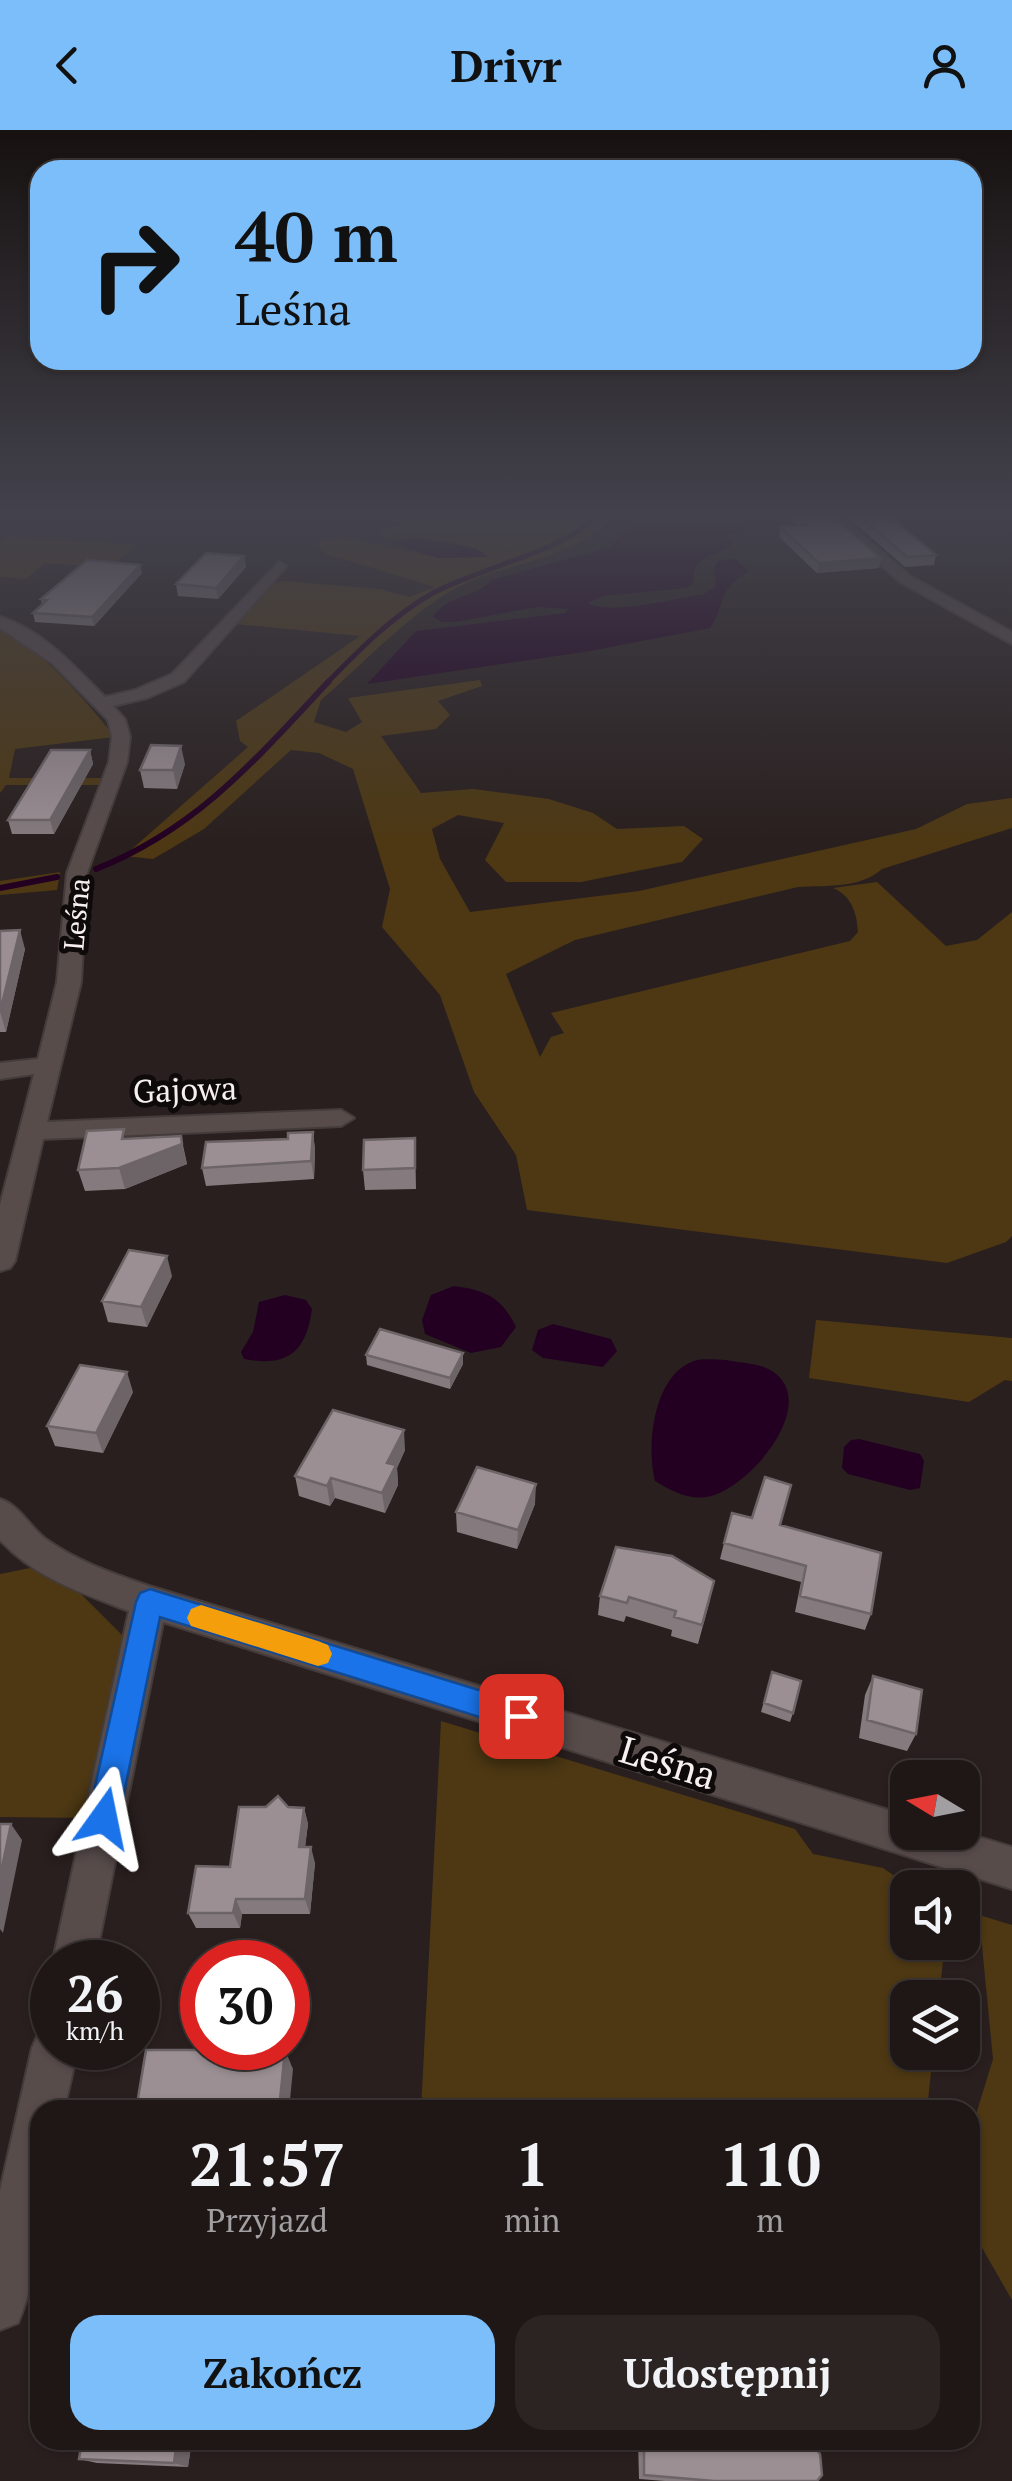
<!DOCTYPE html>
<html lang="pl">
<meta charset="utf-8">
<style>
:root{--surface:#1f1716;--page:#2c2423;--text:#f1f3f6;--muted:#a19fa1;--line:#3c3635;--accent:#7cbef9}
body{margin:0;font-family:"PT Serif",serif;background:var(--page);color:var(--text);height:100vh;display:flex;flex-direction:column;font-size:38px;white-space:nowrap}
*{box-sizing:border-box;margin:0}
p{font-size:32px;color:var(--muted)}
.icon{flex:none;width:55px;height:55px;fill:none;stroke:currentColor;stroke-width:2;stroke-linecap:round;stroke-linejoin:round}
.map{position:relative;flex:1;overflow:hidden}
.side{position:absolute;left:30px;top:1970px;width:950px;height:350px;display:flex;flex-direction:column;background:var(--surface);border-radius:30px;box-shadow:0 2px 8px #0004,0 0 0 2px var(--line)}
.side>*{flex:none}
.top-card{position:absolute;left:30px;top:30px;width:952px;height:210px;border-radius:30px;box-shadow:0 2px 8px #0004,0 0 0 2px var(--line);background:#7cbef9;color:#111;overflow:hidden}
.needle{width:65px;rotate:280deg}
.fabs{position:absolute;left:890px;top:1630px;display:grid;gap:20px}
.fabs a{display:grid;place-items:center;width:90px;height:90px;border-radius:20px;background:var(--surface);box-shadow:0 2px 8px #0004,0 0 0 2px var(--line);font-size:50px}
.speed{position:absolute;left:30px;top:1810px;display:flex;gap:20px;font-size:50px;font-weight:700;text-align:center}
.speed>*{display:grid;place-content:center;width:130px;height:130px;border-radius:50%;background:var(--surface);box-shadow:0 2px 8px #0004,0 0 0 2px var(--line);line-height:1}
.speed small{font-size:25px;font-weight:400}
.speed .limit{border:15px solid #d22;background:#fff;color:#111}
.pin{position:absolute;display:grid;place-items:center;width:85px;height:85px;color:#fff;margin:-42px;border-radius:20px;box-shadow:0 5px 15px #0006}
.me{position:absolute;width:110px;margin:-55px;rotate:12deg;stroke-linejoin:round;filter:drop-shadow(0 0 8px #0008)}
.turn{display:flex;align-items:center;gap:35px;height:210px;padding:0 40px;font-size:45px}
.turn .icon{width:130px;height:130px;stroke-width:2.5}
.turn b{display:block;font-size:70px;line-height:85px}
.eta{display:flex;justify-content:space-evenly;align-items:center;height:170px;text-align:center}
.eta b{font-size:60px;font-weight:700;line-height:70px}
.button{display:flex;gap:20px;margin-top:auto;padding:20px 40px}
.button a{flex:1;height:115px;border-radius:30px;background:var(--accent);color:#111;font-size:40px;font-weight:700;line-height:115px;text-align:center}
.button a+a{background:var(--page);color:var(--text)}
header{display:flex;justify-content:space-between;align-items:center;height:130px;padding:0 40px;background:var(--accent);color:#111;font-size:45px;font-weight:700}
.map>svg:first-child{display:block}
</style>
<header><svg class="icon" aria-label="back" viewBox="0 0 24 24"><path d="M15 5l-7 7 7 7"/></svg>Drivr<svg class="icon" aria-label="person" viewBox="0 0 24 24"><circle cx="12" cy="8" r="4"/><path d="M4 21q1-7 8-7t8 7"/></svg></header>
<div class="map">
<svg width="1012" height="2351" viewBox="0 0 1012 2351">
<rect width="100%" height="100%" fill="#291f1e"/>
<path fill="#4d3813" d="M341,383h275c-40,50 -113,47 -165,78 -46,27 -89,74 -130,109l-7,22 32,10 16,-10 -14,-24 132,-18 2,6 -44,15 12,14 -14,14 -55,7 40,57 52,-4 76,10 44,14 24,16 67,-3 19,13 -21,23 -101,20h-75l-21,-22 19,-37 -46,-8 -26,14 8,30 30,53 169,-21 277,-62 51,-25 45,-6v30l-130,41c-23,20 -55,16 -84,18l-223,53 -69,34 34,83 11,-20 13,-4 -13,-20 299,-72 8,-9c-1,-18 -6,-36 -25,-44l44,-6 69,64 31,-6 35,-28v324l-6,6 -59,21 -420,-53 -11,-55 -42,-63 -34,-97 -58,-68 8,-38 -37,-120 -34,-16 -28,-3 -87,79 -51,30 -29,-3 124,-109 -8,-6 -4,-20 124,-85 -124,-12 33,-39 14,-4 97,8 29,8 26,-10 -112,-34 -6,-11 24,-5 98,21 47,-2c-26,-19 -71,-18 -102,-18l-6,-7 28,-8z
M8,406l128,9 -26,23 -65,-5 -19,16 -26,-2v-35z
M0,501c26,1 98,82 114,106l-99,12 -6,29h95l-5,7h-93l-6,8z
M60,742l-3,18 -57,5v-14z
M816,1190l196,18v43l-7,-1 -36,22 -160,-24z
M30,1438l51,26 46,46 -41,178 -86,-1v-243z
M441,1591l354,108 18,25 70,14 27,19 -2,55 37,1 -6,54 -31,1v54l25,1 -6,57h-506z
M979,1785l33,10v375l-42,-73v-93l23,-75z"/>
<path fill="#230022" d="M644,383h102l4,11 -9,8 -17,4 10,6c-15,16 -43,11 -40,40l-7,6 -84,8 -15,7c21,13 90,-5 116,-9l12,-8 -2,-16 4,-9 17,-2 14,12c-33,19 -23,34 -39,57l-120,23 -223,33 49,-53 150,-18 2,-4 -31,-2 -82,15h-13l-9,-5c12,-21 46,-21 59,-37l118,-33z
M413,408l62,10 13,9 -49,1 -47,-15z
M454,1156c32,4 48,12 62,41l-15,20 -30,6 -46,-19 -3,-14 9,-25z
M285,1165l21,5 6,9c-6,44 -25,58 -68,50l-3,-7 12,-20 6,-30z
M553,1194l58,15 6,12 -14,16 -60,-9 -11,-8 6,-20z
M726,1230c14,3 34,3 46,11 50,32 -24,120 -66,126 -18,3 -36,-7 -51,-16 -9,-35 -2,-106 39,-120 9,-3 23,-1 32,-1z
M859,1309l61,15 4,7 -4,27 -10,2 -62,-16 -6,-6 2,-21 7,-7z"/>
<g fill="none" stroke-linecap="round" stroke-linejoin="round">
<path stroke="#230022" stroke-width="5" d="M326,554c32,-33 66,-68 107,-91 43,-24 139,-44 166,-80"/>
<path stroke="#230022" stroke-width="6" d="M96,739c101,-40 160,-110 233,-188
M0,758l57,-11"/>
<g stroke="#443c3b" stroke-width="4">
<path id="street" d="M822,383h15l73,63 102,56v12l-112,-62z
M279,432l7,4 -2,3 -100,113 -37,16 -34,8 12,13 5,18 -3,25 -40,111 -6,109 -34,140 294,-12 13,8 -13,8 -298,13 -28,122 -5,7 -10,3v-66l34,-131 -34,5v-16l38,-4 19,-77 10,-109 42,-111 3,-25 -4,-17 -56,-57 -52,-35v-11c43,13 74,49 105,80l30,-7 37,-16z
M0,1369c20,6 30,29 47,41 31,22 67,34 102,46l759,230v16h54l50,15v42l-849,-267 -68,340 -43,3 77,-354c-47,-18 -94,-33 -129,-71z
M52,1896v22h26l-14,62h-24c0,71 6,146 -22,213l-18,7v-139l32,-143 7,-16z"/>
</g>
<use href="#street" fill="#584c4b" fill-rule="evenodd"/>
</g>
<path fill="#857b7e" d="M783,383h46l52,45 -2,10 -62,5 -38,-36 1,-10 16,-1z
M843,383h43l50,42 -2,10 -29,2z
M244,426l2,11 -28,32 -40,-3 -2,-12z
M142,443l-48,53 -59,-4 -2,-9 9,-8 -1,-6z
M90,620l3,14 -39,70h-42l-4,-14z
M185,634l-8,25 -33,-1 -4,-18z
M0,801l25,18 -19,83h-6z
M313,1002l2,18 -1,29 -108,7 -4,-18 86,-29z
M181,1006l6,28 -62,25 -40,2 -7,-21 49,-31z
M415,1008l1,51 -51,1 -2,-20z
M172,1146l-25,51 -39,-5 -6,-21z
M366,1225l97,9 -13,25 -83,-24z
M133,1262l-30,61 -48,-7 -8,-20z
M405,1320l-8,18 1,17 -13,28 -50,-15 -5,8 -31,-10 -4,-20z
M535,1374l-18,45 -60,-17 -1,-20z
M780,1396l91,88 -6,16 -70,-18 6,-30 -81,-23 4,-16z
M600,1466l110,4 -12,44 -27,-8 1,-6 -46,-14 -2,6 -26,-7z
M772,1542l21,41 -3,9 -29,-10z
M873,1546l43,58 -9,17 -48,-13 6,-43z
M288,1677l16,1 4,16 -3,23 10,16 -5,51h-68l-2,14h-44l-8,-15z
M82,2310h110l-4,27 -91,-4 -18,-4z
M638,2310h174l5,41h-152l-26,-2z"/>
<path fill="#6c6467" d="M244,426l2,11 -28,32 -2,-11z
M881,428l-2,10 -62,5 2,-10z
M140,435l2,8 -48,53 -2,-9z
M181,616l4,18 -8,25 -4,-19z
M90,620l3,14 -39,70 -4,-14z
M20,800l5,19 -19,83 -6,-20z
M313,1002l2,18 -1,29 -3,-18z
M182,1014l5,20 -62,25 -6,-21z
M167,1126l5,20 -25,51 -6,-20z
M463,1223v11l-13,25v-11z
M127,1242l6,20 -30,61 -7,-20z
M404,1300l1,20 -8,18 1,17 -13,28 -3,-20 5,-30z
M331,1348l4,20 -5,8 -3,-20z
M536,1354l-1,20 -18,45 1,-19z
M304,1678l4,16 -5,39 -4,-16z
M11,1694l11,16 -19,93 -3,-4v-52z
M311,1717l4,16 -5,51 -5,-15z
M236,1769l6,15 -2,14 -7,-15z
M285,1920l8,19 -4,41h-10z
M177,2310h15l-4,27 -14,-4z"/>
<path fill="#9b8f93" stroke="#6c6467" stroke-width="2.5" d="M794,383h35l52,45 -62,5 -39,-36 26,-2z
M856,383h30l50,42 -29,2z
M206,423l38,3 -28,32 -40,-4z
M87,430l53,5 -48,52 -59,-4 14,-13 -6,-1z
M151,615l30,1 -8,24h-33z
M51,620h39l-40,70h-42z
M20,800l-20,82v-81z
M124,999l-2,10 59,-3 1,8 -63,24 -41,2 9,-39z
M313,1002l-2,29 -109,7 4,-26 82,-3v-6z
M415,1008v30l-52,2 1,-30z
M129,1120l38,6 -26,51 -39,-6z
M380,1199l83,24 -13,25 -84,-23z
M80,1235l47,7 -31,61 -49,-7z
M333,1280l71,20 -17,33 9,2 -14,28 -51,-15 -4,8 -32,-10z
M477,1337l59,17 -18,46 -62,-18z
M765,1347l26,8 -11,40 101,28 -10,61 -71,-18 6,-30 -82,-23 8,-30 20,5z
M616,1417l56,9 42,25 -12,44 -28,-8 2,-6 -47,-14 -2,6 -27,-7z
M772,1542l29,9 -8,32 -29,-10z
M873,1546l49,14 -6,44 -49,-14z
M278,1666l10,11 16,1 -5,39h12l-6,52h-69l-3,14h-45l8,-47 34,1 9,-60h27z
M0,1694h11l-11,53z
M146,1920h139l-6,60h-143z
M82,2310h95l-3,23 -95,-4z
M644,2310h168l1,6 7,8 2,21 -5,6h-103l-70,-6z"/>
<linearGradient id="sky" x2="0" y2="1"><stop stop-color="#171110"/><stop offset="0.54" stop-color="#43424c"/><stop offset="1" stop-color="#43424c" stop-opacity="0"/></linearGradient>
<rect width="1012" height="712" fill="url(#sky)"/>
<path fill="#1a73e8" stroke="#114b97" stroke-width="2.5" d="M150,1459l371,114 10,4 5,9 -5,10 -10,4 -361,-113 -41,201 -5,11 -10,5 -11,-5 -5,-11 48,-216 4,-9z"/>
<path fill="#f59e0b" d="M201,1475l117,36 10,4 4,9 -4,9 -10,3 -127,-40 -4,-8 4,-9z"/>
<g text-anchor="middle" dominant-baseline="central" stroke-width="10" stroke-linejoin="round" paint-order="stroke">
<g font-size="28" fill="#f7f0ef" stroke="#0e0a09">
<text transform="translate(76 784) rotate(-85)">Leśna</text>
</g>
<g font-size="32" fill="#f7f0ef" stroke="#0e0a09">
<text transform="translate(185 959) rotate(-2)">Gajowa</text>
</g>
<g font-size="38" fill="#f7f0ef" stroke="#0e0a09">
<text transform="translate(668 1632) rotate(17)">Leśna</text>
</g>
</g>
</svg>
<div class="fabs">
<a><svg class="needle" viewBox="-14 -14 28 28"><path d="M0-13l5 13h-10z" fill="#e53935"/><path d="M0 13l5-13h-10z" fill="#a19fa1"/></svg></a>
<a><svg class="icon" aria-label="sound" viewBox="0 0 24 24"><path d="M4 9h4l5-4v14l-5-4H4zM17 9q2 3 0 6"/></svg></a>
<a><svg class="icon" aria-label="layers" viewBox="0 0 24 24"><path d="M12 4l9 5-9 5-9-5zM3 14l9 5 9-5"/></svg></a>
</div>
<div class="speed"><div>26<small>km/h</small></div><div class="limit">30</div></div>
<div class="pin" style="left:521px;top:1586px;background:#d93025"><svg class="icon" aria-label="arrive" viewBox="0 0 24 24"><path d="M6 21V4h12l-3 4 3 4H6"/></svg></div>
<svg class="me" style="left:104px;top:1688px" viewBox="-20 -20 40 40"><path d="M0-17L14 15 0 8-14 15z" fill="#1a73e8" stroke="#fff" stroke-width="4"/></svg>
<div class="top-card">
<div class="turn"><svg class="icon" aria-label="right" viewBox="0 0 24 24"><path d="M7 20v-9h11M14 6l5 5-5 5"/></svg><div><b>40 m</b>Leśna</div></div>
</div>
<section class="side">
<div class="eta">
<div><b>21:57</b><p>Przyjazd</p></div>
<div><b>1</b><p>min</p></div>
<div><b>110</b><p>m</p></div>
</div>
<div class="button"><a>Zakończ</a><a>Udostępnij</a></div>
</section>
</div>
